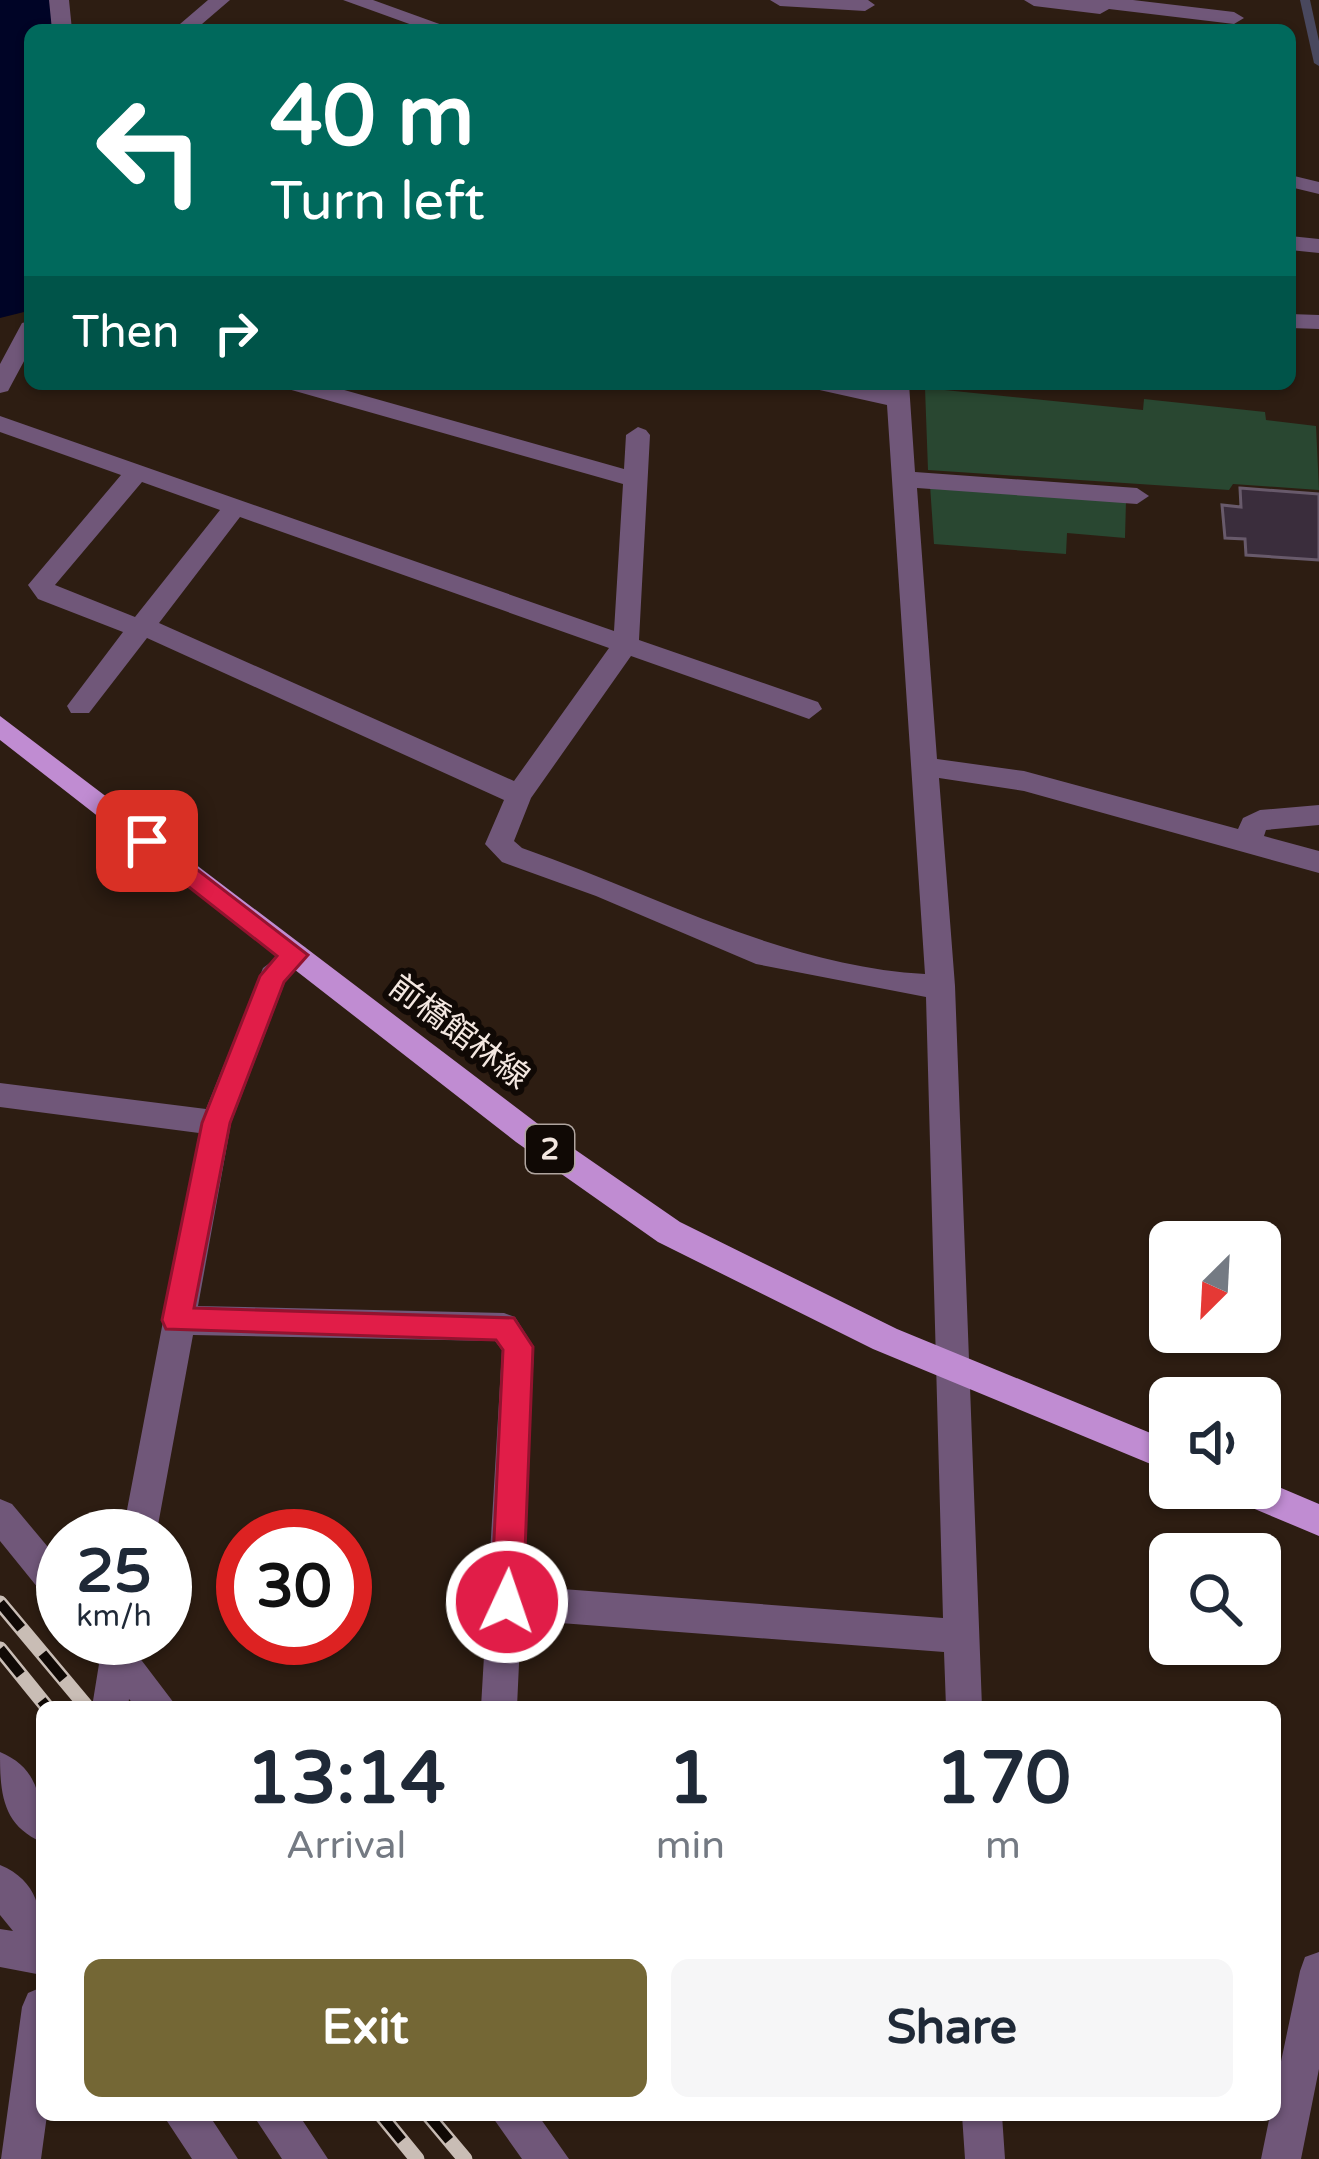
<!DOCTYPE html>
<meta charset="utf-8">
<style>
:root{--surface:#fff;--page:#f6f6f7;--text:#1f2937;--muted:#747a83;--accent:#746735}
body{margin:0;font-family:"Varela Round","Noto Sans JP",sans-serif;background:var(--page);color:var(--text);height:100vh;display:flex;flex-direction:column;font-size:45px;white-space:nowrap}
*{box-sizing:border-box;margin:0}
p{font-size:39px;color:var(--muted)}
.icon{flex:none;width:66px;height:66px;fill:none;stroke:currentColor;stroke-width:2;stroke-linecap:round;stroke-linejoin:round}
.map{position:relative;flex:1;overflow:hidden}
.details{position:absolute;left:36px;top:1701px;width:1245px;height:420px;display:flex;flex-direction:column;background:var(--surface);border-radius:18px;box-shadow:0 3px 9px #0004}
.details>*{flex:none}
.guide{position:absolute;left:24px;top:24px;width:1272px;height:366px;border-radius:18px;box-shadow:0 3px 9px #0004;background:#00695c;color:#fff;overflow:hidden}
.needle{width:78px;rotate:204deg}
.fabs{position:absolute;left:1149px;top:1221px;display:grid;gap:24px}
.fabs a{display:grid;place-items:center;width:132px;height:132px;border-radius:18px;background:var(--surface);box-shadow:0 3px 9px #0004;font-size:60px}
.speed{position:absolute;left:36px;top:1509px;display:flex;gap:24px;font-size:60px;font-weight:700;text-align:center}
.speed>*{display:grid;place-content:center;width:156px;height:156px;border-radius:50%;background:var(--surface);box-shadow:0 3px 9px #0004;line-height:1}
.speed small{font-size:30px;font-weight:400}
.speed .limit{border:18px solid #d22;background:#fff;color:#111}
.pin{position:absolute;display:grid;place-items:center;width:102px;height:102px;color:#fff;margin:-51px;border-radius:24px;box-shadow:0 6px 18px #0006}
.me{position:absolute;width:132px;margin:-66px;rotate:3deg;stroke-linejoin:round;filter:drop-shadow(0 0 9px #0008)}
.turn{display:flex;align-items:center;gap:42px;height:252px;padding:0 48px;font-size:54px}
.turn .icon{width:156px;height:156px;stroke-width:2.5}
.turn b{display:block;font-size:84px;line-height:102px}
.then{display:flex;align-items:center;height:114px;padding:0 48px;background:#0003;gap:24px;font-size:45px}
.eta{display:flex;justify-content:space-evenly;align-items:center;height:204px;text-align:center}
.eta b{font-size:72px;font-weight:800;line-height:84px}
.action{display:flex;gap:24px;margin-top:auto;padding:24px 48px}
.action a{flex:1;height:138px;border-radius:18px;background:var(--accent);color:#fff;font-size:48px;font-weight:800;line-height:138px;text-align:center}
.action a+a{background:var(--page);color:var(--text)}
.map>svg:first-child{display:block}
</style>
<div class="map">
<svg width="1319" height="2159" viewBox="0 0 1319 2159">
<rect width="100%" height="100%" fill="#2d1d12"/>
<path fill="#294731" d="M925,388l218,22 1,-11 121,13 1,8 50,6 3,64 -86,-6 -4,6 -301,-20z
M930,485l196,16 -1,37 -58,-5 -1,21 -132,-10z"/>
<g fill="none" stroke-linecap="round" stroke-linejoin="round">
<path fill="#49485e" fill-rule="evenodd" d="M1300,0h10l9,41v25l-5,-3z"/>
<path fill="#000426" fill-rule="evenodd" d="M0,0h51l1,30h-22v273l-6,9 -24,6z"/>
</g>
<path fill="#3a2d3c" stroke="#685a6b" stroke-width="3" d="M1240,488l79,6v66l-73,-5 -1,-16 -20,-1 -3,-33 19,2z"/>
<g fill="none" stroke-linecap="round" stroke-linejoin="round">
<path fill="#705779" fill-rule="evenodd" d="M49,0h20l3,30h-20z
M208,0h22l-35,30h-22z
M343,0h30l83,30h-30z
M770,0h98l7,5 -10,6 -85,-5z
M1024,0h109l101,12 10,6 -10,6 -125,-15 -9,5 -66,-8z
M1290,175l29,7v12l-29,-7z
M1290,236l29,3v14l-29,-3z
M1290,314l29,1v14l-29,-1z
M30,321v29l-22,41 -8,2v-29l22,-41z
M284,384h39l301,85 2,-34 12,-8 8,3 4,5 -11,205 179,62 4,7 -13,10 -178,-63 -100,142 -17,43 8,7c132,46 261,118 403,126l-38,-569 -72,-16 -4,-5h47l28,6 -1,-6h24l6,88 222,16 12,8 -12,8 -220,-16 20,271 87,12 214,58 5,-11 17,-8 59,-5v20l-53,5 -2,6 55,15v22l-295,-82 -85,-13 16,208 27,721h-36l-2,-55 -423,-32 -4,87h-36l21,-357 -7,-9 -302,-6 -37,201h-34l77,-403 -199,-26v-24l206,26 57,-141 32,-24 10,3 4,8 -24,27 -54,141 -33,183 306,7 11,4 19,30 -11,239 420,32 -17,-621 -170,-33 -160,-68 -94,-34 -17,-18 19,-44 -357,-162 -58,75h-18l-4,-7 56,-74 -85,-33 -10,-14 93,-110 -121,-43v-16l614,215 9,-147 -335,-95zM142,482l78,28 -85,107 -80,-32zM240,517l369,131 -95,133 -355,-158z
M0,1499l12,5 51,61v44l-12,-5 -51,-63z
M82,1638h51l3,15 41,54h-41l-7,-8 -1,8h-36l7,-43z
M0,1752c41,17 42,51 42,90 -41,-17 -42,-52 -42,-90z
M0,1865c49,20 42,67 42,110l-42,-8v-38l13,2 -13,-16z
M1319,1952v117l-18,90h-40l9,-44h5v-25l25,-119 5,-14z
M42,1987v128h5l-6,44h-40l21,-152 6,-14z
M163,2115h46l29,44h-46z
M253,2115h46l29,44h-46z
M491,2115h47l31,44h-47z
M962,2115h40l3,44h-40z"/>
<path fill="#c08cd2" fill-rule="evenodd" d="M0,716l538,408 142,98 217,107 273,112v31l-297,-123 -215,-107 -142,-100 -516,-402z
M1260,1479l59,25v32l-88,-37 -5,-11h34z"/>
<g stroke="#c9bdb5" stroke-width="15">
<path id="rail" d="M0,1603l87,104
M0,1649l47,58
M381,2115l36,44
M428,2115l37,44"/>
</g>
<use href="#rail" stroke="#100905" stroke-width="10" stroke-dasharray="33" stroke-linecap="butt"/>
</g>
<path fill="#e11d48" stroke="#92132f" stroke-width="3" d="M147,831l161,124 -24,27 -54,141 -36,185 320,10 19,29 -10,255 -5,11 -11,4 -12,-4 -4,-11 12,-252 -7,-10 -330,-11 -4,-9 40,-197 58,-147 17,-20 -139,-109 -3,-6 3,-7z"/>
<g text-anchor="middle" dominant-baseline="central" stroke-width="12" stroke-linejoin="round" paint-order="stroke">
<rect fill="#100905" stroke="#afa49e" stroke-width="3" x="526" y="1125" width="48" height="48" rx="9"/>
<g font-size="30" font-weight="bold" fill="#f3e7e0">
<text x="550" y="1149">2</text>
</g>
<g font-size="33" fill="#f3e7e0" stroke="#100905">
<text transform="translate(459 1032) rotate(37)">前橋館林線</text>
</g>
</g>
</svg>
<div class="fabs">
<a><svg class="needle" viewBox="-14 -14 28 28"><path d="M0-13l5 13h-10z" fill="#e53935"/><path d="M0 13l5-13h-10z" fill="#747a83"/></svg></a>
<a><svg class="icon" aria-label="sound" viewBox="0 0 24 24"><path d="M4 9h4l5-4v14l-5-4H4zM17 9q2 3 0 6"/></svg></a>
<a><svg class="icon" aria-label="search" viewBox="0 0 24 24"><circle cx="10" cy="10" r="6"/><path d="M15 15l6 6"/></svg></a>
</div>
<div class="speed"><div>25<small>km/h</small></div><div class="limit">30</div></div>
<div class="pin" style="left:147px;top:841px;background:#d93025"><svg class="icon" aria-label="arrive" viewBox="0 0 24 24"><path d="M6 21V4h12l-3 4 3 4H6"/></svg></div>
<svg class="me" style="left:507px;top:1602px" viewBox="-20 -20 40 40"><circle r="17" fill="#e11d48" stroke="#fff" stroke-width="3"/><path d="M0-11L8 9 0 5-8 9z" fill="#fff"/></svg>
<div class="guide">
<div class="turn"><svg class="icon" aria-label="left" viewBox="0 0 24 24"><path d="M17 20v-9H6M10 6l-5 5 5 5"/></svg><div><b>40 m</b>Turn left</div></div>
<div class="then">Then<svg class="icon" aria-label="right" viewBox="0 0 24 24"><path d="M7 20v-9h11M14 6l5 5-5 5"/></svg></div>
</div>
<section class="details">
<div class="eta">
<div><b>13:14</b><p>Arrival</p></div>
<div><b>1</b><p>min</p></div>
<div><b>170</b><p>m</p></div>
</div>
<div class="action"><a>Exit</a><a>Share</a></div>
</section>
</div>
